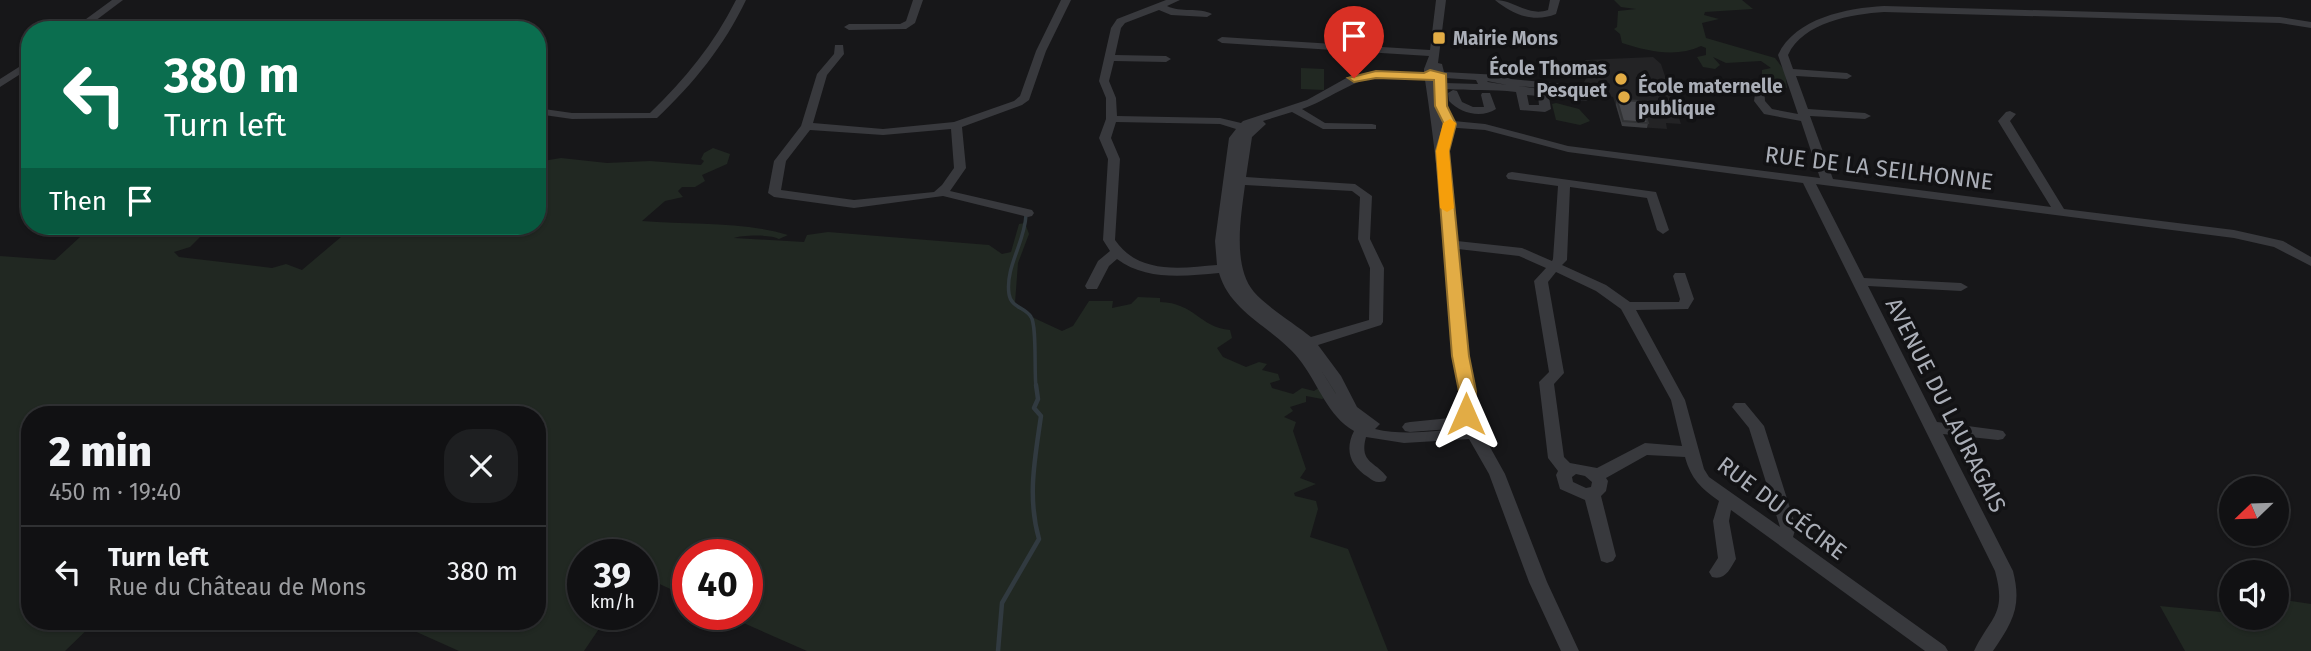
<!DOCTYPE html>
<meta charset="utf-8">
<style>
:root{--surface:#111113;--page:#1e1f21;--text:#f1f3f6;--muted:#9c9da0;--line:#303133}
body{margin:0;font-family:"Fira Sans",sans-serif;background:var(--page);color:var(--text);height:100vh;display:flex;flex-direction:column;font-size:26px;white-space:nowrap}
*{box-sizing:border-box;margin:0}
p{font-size:23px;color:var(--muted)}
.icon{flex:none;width:38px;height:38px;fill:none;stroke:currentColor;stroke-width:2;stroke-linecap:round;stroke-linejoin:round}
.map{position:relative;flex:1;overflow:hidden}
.details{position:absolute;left:21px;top:406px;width:525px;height:224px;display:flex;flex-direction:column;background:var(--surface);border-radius:28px;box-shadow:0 2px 5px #0004,0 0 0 2px var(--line)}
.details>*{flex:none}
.guide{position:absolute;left:21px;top:21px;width:525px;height:214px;border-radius:28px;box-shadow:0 2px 5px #0004,0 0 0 2px var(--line);background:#0b6e4f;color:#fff;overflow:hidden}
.needle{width:46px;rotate:247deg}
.fabs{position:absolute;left:2219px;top:476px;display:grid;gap:14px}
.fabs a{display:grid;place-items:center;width:70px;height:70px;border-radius:50%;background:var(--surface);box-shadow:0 2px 5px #0004,0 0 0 2px var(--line);font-size:35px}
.speed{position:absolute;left:567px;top:539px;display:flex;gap:14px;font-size:35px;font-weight:700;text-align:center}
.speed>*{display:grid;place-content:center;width:91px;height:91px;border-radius:50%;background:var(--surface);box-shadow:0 2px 5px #0004,0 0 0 2px var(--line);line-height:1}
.speed small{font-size:18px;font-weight:400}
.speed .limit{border:10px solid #d22;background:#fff;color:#111}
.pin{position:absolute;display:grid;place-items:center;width:60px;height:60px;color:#fff;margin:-72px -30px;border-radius:50% 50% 50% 0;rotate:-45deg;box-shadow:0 0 7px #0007}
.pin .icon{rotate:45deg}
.me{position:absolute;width:77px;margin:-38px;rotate:0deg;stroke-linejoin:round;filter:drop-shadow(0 0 5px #0008)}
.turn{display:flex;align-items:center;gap:24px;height:147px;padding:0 28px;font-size:32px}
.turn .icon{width:91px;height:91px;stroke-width:2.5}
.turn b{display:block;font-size:49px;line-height:60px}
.then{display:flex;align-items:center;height:66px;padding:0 28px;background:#0003;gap:14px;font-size:26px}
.round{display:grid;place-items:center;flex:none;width:74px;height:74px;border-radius:28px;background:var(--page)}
.head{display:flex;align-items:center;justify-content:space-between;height:119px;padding:0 28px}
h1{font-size:42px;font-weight:800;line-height:52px}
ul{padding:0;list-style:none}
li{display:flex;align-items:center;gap:21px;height:91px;padding:0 28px;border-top:2px solid var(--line)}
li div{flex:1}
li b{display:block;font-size:26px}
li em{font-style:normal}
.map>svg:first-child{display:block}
</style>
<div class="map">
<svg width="2311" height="651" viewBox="0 0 2311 651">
<rect width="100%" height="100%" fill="#171719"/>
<path fill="#232325" d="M1653,57l8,7 20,60 -15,-1 1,6 -45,-3 -9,-29 -14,-4 -15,-11 6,-10 -5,-12z"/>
<path fill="#212822" d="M1614,0h128l11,9 -48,3 -1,3 15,4 -17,4 4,15 69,20 10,13 2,17 -25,-7v-11l9,-2 -10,-7 -35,2 -13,-6 7,8 -5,4 -12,-2 -6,-10 9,-2v-7l-5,-2c-25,12 -54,5 -79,-3l-2,-9 -6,-5 3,-2 1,-16 18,-2 -15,-2z
M1301,68l23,1v21l-23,-1z
M1556,103l23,6 11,12 -10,4 -24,-5 -4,-16z
M713,148l17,6 -3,10 -25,11 3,6 -10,6h-13l-4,4 5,6 -18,4 -23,20c49,4 99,0 146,14l-9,4c-8,-5 -38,-4 -45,-1l70,4 3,-7 21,-3 161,13 13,9 9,-2 8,-28 6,-1 4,11 -11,29 -3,40 19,15 28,13 11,-5 16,-25h24l-1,7 19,-4 7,-7 22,1v4c35,1 39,25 70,28l2,8 -15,10 6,9 23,10 13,-5 8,2 -5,6 16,4 2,6 -10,3 2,5 21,6 9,-6 12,3 17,-11 14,9 -23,10 -16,-3v6l-16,5 3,4 -9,6 12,5 -3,9 13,38 -6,9 16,6 -22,9 1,3 21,5 2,8 -8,28 38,12 40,102h-581l-84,-37h24v-59h-59v42l-46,-21v-21h-59v59h26l-25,37h-125l-67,-30h145v-206h-507v206h66l-31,30h-65v-395l55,4 37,-34h98l13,8 -13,13 -16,5 5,5 93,11 14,-4 16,6 52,-44h183v-64l24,-4 46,5 43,-2 51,4 3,-4 -3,-2 3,-6z
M2277,599l34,5v47h-126l-25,-45 71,7v5h46z"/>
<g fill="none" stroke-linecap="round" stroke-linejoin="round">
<path stroke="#313a40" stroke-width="3.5" d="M1026,215c-1,27 -21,52 -17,79 2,14 16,13 22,23 6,8 3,55 5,70"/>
<path stroke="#313a40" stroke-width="4.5" d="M998,651l4,-48 37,-64c-12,-42 -4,-81 2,-123l-7,-8 4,-9 -2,-14"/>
<path fill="#38393d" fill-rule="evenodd" d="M112,0h11l-40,30h-12z
M736,0h10c-22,46 -52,83 -89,118l-85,1 -35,-5v-6l35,5h78c35,-34 64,-69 86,-113z
M913,0h10l-8,23 -9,6 -57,1 -5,-3 5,-3h51l6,-3z
M1061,0h10l-25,51 -17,49 -7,5 -60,22 4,41 -16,23 82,19 2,3 -2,3 -4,1 -85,-21 -89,12 -80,-11 -6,-4 6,-32 27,-35 16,-52 17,-20 1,-9h8l1,9 -17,21 -14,48 70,6 71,-7 60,-21 6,-5 16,-45zM951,129l3,39 -12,17 -8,7 -80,8 -73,-10 5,-29 24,-31 73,5z
M1166,0h14l-13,6c14,7 32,1 45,8l-5,3 -36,-2 -12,-5 -34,13 -4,5 -6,27 51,1 5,3 -5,3 -52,-1 -5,20 7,17 1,18 103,2 21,5 2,-2 64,-21 43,-24 26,-5 48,2v-4l5,-13 -207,-13 -5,-3 5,-3 208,13 6,-50h10l-8,63 4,1 2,8 55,3 12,4 73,7 14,9 -12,6 -37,-4 2,12 -6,3 -25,-2 -4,-18c-24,-3 -46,-1 -70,-3l3,22 -7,3 1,6 42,4 83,22 252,32 -19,-57 -37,-7 -10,-13 2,-13h8l1,13 7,8 26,5 -20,-59c17,-37 69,-47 106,-49l396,11 31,5v6l-31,-5 -396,-11c-32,2 -81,10 -96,43l5,14 54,4 5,3 -5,3 -51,-3 12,33 57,4 6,3 -6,3 -55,-3 23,63 218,28 -53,-86 8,-9 4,-1 6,3 -6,7 54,88 170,21 49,11 28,16v9l-37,-19 -40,-9 -418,-54 48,94 97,5 7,4 -7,4 -93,-5 69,136 61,8 5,1 3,4 -3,4 -5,1 -55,-6 70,137c9,35 0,51 -20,80h-19c17,-35 33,-36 21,-80l-192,-388 -235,-31 -83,-22 -41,-3 13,114 65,7 30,13 1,-2 5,-73 -50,-7 -2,-3 2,-3 4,-1 144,20 13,38 -6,4 -6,-4 -10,-32 -77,-11 -3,73 -5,5 44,20 24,17h49l1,-3 -7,-23 2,-3h10l9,26 -6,10 -52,1 49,90 19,69 5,8 71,50 -31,-99 -17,-21 3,-4h10l19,23 32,101 -3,10 152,109 3,5h-23l-194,-141 -2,11 7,38c-6,10 -11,22 -24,18l-3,-5 9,-14 -5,-37 6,-20c-18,-13 -28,-22 -34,-44l-38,-2 -41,23 2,3 -2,10 -5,5 15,60 -3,5 -6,2 -6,-2 -16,-61 -25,-11 -4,-14 2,-4 -10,-13 -9,-76 10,-10 -15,-91 12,-13 -27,-12 -61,-7 10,107 7,35 1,31 29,52 42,108 32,69h-18l-32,-69 -40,-108 -20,-35 -65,4 -38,-6c-7,26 9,24 21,40l-2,4c-8,2 -11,1 -17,-4 -17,-11 -24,-26 -14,-46 -26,-15 -35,-45 -52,-68 -24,-34 -71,-48 -83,-90 -34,3 -73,8 -102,-14l-8,7 -12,23h-10l-2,-3 13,-25 12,-10 -7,-11 5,-81 -9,-21 7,-19v-21l-7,-17 12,-53 6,-9zM1376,77l49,3c12,79 19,157 25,236 3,34 11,67 10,101l-50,5 -5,1 -3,4 3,4 5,1 54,-4c-30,3 -60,8 -89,1l5,-5 -23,-17 -16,-31 -23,-31 63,-20 2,-3 1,-54 -14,-29 2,-43 -17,-12 -109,-7 6,-40 14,-13 -3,-3 29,-9 31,17h53v-4l-4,-1 -47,-1 -23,-14c26,-9 47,-27 74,-32zM1445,78l31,2 2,4 -33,-1zM1487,81l20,4 -19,-3zM1518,86l63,6 4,2v1zM1527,95l11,1 1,9h-10zM1116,122l104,2 16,5 -7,9 -14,103 2,24c-36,3 -78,10 -102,-25l5,-81 -9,-21zM1245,185l107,6 8,6 -2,42 12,29 -1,52 -58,17c-16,-13 -44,-30 -57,-45 -22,-26 -13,-76 -9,-107zM1556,272l40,19 25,18 50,91 11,46 -37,-3 -48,25 -27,-5 -6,-6 -10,-73 10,-11 -16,-91zM1321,370l15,24 -1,-2zM1576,474l9,2 7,6 -1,5 -5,1 -13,-6 -1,-5z
M1495,0c20,0 33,17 53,10l2,-10h10l-4,14c-22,9 -43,1 -61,-14z
M30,60v8l-30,19v-8z
M1453,90l4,1 5,11 11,5h11l-3,-12 1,-2h8l6,16c-15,10 -36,4 -47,-8l-1,-8z"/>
</g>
<path fill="#3c3d40" d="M1617,100l31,23 -1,5 -25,-2 -6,-21z"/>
<path fill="#46474b" stroke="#313234" stroke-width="2" d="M1617,100l24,1 7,22 -25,-2z"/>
<path fill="#e2ac45" stroke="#93702d" stroke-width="2" d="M1430,70l16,4 1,32 9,18 -7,27 20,205 7,35 -1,23 -9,5 -9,-5 2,-23 -7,-35 -16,-205 8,-27 -9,-18 -1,-26 -58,-2 -22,4 -6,-4 28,-7 48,2z"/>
<path fill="#f59e0b" d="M1450,119l6,4 -7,28 5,57 -7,4 -7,-4 -4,-57 7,-28z"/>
<g fill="#e2ac45" stroke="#121214" stroke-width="2.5">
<rect x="1432" y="31" width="14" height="14" rx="3.5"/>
<circle cx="1621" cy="79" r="7"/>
<circle cx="1624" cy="97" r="7"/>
</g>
<g text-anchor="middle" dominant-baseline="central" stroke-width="7" stroke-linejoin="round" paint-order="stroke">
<g font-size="19" font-weight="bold" fill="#aaaeb7" stroke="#121214" text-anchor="start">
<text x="1453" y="38">Mairie Mons</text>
<text x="1607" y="68" text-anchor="end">École Thomas<tspan x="1607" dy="22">Pesquet</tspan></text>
<text x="1638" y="86">École maternelle<tspan x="1638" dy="22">publique</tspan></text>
</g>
<g font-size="23" fill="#aaaeb7" stroke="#121214">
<text transform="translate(1879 168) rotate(7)">RUE DE LA SEILHONNE</text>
<text transform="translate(1946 405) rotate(63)">AVENUE DU LAURAGAIS</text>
<text transform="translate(1782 508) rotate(37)">RUE DU CÉCIRE</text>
</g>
</g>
</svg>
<div class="fabs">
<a><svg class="needle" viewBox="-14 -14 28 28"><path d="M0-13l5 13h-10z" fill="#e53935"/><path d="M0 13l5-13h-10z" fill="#9c9da0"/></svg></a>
<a><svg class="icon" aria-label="sound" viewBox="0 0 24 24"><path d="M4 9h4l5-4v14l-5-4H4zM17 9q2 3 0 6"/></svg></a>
</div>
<div class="speed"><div>39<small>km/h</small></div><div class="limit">40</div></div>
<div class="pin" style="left:1354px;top:78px;background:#d93025"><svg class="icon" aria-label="arrive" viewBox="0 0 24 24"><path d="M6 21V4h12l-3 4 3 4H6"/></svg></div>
<svg class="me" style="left:1466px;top:414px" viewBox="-20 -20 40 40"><path d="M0-17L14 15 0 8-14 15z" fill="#e2ac45" stroke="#fff" stroke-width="4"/></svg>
<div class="guide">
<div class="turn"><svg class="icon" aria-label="left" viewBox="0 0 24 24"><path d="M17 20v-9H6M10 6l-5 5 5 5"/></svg><div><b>380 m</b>Turn left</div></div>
<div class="then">Then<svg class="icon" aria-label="arrive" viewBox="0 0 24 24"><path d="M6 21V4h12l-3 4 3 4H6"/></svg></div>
</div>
<section class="details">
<div class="head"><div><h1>2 min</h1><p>450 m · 19:40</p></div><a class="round"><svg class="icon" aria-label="close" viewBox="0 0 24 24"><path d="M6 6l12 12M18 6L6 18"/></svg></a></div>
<ul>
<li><svg class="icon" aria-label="left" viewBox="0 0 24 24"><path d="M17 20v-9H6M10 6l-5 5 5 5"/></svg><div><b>Turn left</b><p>Rue du Château de Mons</p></div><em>380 m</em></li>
</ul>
</section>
</div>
